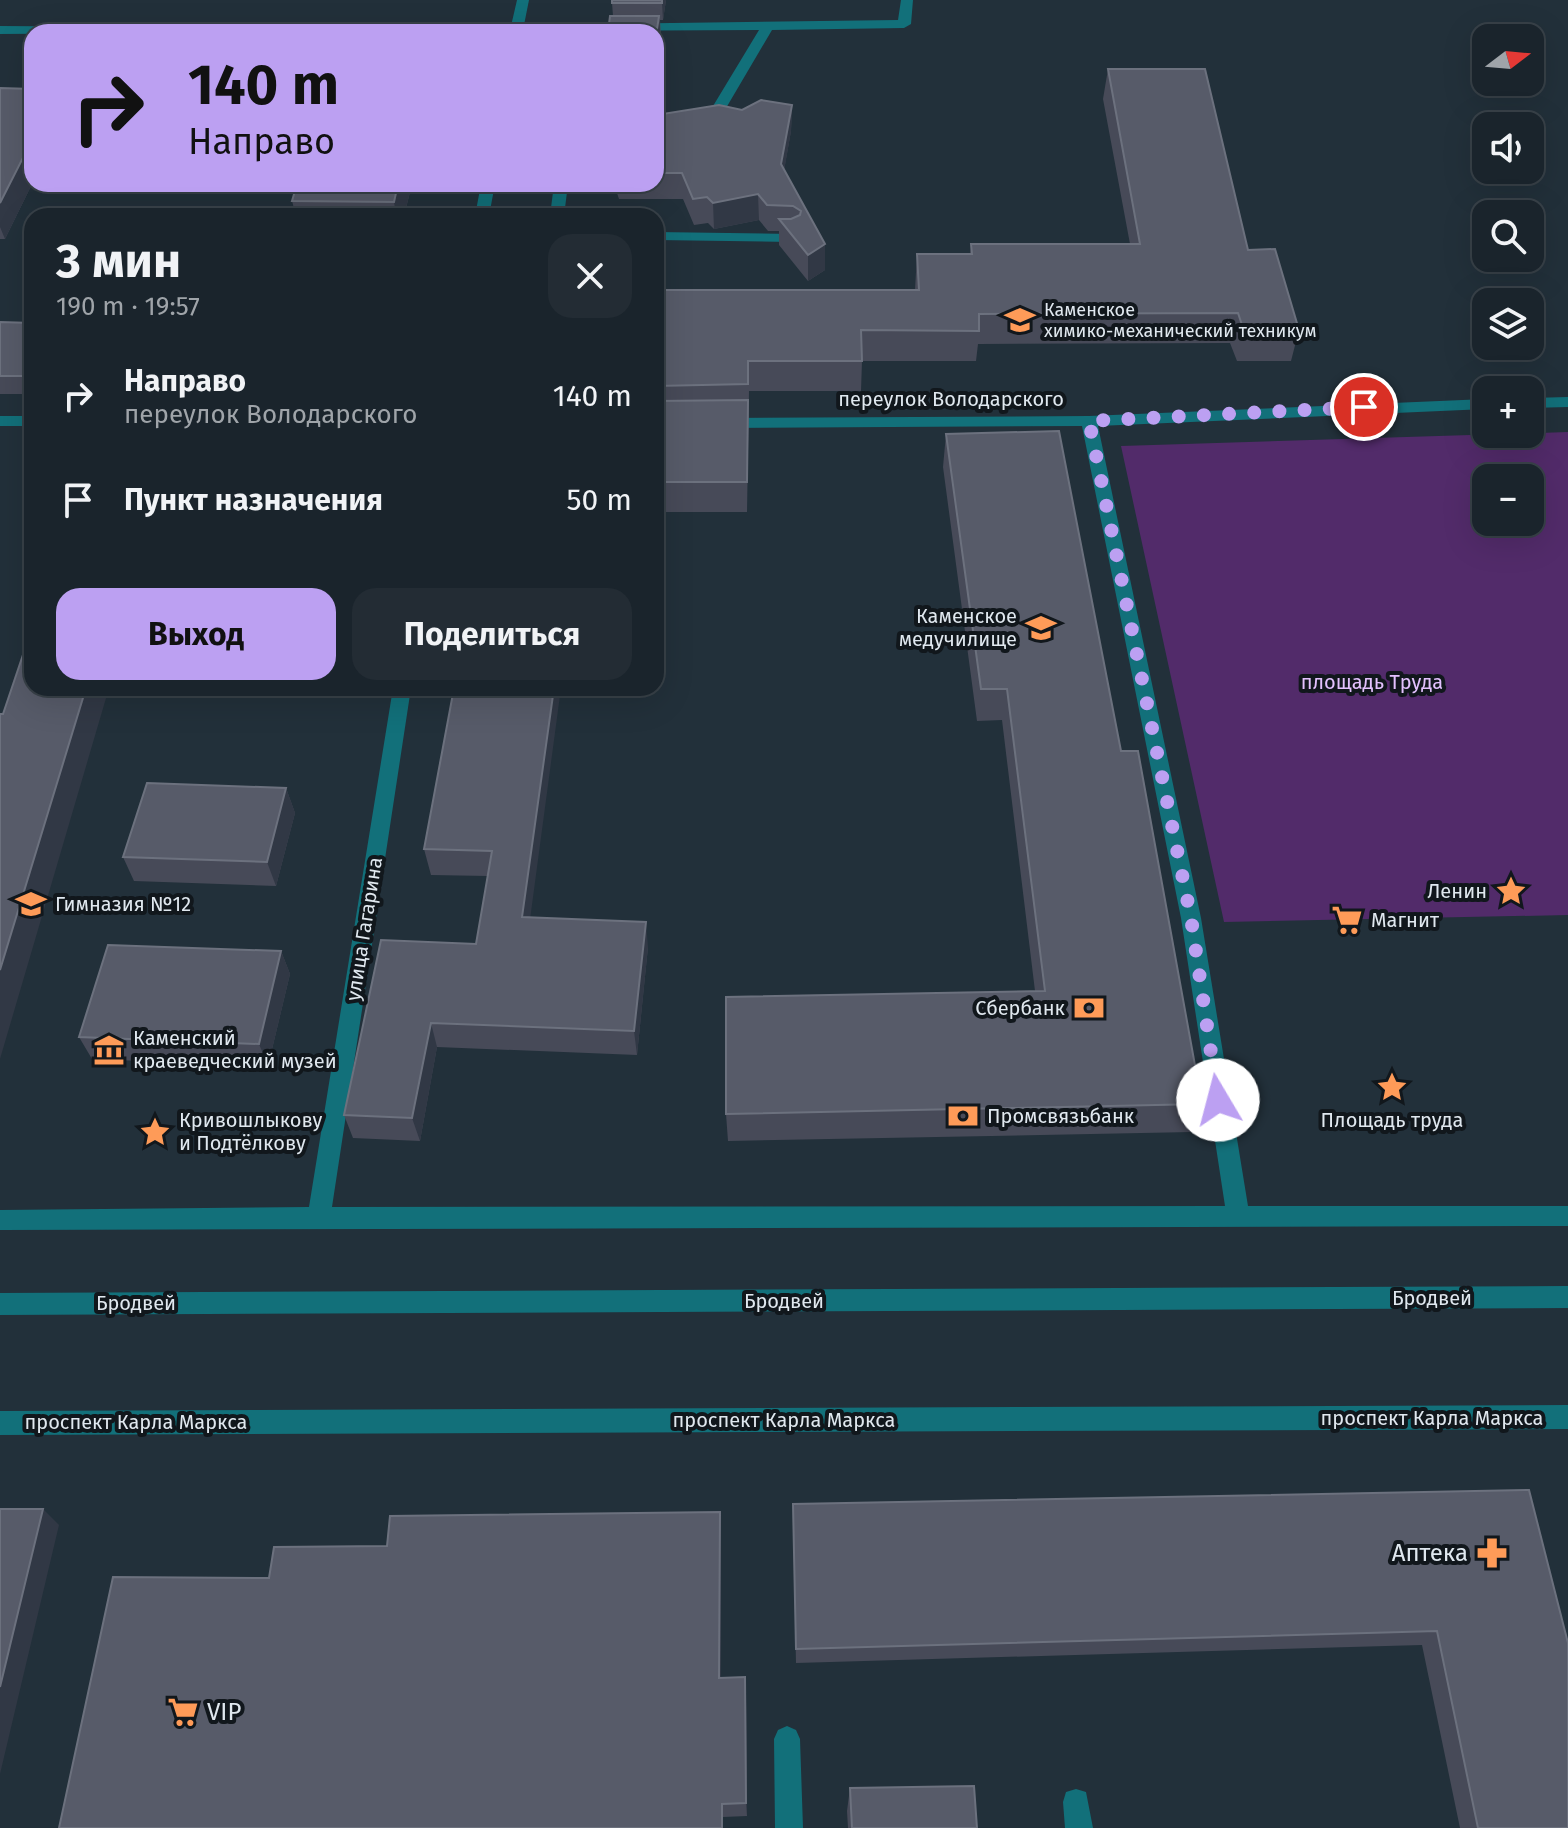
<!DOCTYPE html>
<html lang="ru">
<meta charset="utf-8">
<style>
:root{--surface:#1a242c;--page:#232c34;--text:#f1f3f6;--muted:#9fa4a9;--line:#384148;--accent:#bca0f2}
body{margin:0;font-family:"Fira Sans",sans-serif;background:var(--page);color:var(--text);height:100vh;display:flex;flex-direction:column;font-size:30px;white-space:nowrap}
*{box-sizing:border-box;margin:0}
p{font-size:26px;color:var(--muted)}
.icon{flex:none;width:44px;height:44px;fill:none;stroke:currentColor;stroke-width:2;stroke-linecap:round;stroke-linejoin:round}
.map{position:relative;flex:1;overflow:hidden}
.sheet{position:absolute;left:24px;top:208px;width:640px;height:488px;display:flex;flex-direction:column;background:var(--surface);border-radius:24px;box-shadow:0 8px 32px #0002,0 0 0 2px var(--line)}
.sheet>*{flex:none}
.banner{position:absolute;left:24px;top:24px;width:640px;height:168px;border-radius:24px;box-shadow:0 8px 32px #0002,0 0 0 2px var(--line);background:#bca0f2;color:#111;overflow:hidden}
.needle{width:52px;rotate:74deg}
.buttons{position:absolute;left:1472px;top:24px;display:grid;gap:16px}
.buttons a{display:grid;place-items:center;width:72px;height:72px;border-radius:16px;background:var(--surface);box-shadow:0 8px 32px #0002,0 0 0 2px var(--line);font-size:40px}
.pin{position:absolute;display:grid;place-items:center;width:68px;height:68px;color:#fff;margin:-34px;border:4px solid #fff;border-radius:50%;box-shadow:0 2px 8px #0007}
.me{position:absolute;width:88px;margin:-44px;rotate:352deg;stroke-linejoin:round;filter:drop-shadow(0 0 6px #0008)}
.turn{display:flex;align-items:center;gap:28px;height:168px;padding:0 32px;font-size:36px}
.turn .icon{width:104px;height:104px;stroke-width:2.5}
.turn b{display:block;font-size:56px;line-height:68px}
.round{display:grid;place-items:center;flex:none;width:84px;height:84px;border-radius:24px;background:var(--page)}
.overview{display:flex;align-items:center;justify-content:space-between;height:136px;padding:0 32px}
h1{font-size:48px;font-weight:700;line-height:60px}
.primary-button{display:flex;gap:16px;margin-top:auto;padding:16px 32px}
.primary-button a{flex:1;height:92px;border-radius:24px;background:var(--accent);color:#111;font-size:32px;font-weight:700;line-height:92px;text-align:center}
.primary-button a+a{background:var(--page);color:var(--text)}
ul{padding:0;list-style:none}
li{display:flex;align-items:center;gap:24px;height:104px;padding:0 32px}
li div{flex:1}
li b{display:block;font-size:30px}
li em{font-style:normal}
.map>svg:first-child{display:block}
</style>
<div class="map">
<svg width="1568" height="1828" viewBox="0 0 1568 1828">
<rect width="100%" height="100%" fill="#22303a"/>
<path fill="#522b6a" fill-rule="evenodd" d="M1568,432v483l-344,7 -103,-476zM1530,478v44h-44v-44z"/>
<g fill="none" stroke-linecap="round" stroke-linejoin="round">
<path fill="#12707a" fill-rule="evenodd" d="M517,0h12l-5,25 374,-5 3,-20h12l-2,24 -7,4 -132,2 -53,90 -7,4 -56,2v-8l51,-2 52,-86 -440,2 7,-4 185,-2z
M0,26l274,2 7,4 -281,2z
M481,184h14l-6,32h-14z
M554,184h14l-4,32h-14z
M656,232l135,2 7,4 -7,4 -135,-2z
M1568,397v10l-38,1v-10z
M1486,399v10l-388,17 103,492 47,288h320v20l-1568,4v-20l309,-3 84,-519h18l-79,519 893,-1 -44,-288 -99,-492 -360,2 -8,-5 8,-5 367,-2z
M0,416h32v10h-32z
M1568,1286v22l-1568,7v-22z
M1568,1405v24l-1568,6v-24z
M787,1726l9,4 4,9 3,89h-28l-1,-89 4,-9z
M1076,1789l10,3 7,36h-28l-2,-26 3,-10z"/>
</g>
<path fill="#474a58" d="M666,0l-3,20h-3l2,33 -3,44h-3v-65l-43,-16 -1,-13z
M1108,69l140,181 51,80 -8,31h-54l-7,-18 -252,1 -2,17h-114l-1,30h-112l-2,121h-91v-222h259l2,-36h53l1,-10h159l-27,-145z
M0,88l32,1v95l-27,55h-5z
M792,105l-1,26 -7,39 41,100 -17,11 -29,-36v-14h-11l-9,-11 -45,9 -6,-6 -14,2 -11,-26h-64l-5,-15h42v-69l86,-5z
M297,184h115l-8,32h-108l-4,-15z
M0,322l32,1v71h-32z
M946,434l175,317 81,353 -10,28 -464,9 -2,-27 309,-123 -33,-271 -25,1 -34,-254z
M454,688l76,229 118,30 -11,108 -200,-8 -17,94 -67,-3 -9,-23 132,-171 12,-68 -57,-1 -7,-26z
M286,788l9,25 -19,73 -142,-5 -11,-24z
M281,951l9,23 -22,92 -176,-7 -13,-22z
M1529,1490l39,338h-108l-38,-183 -626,18 -3,-143z
M720,1512l1,20v146l25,15 1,123 -24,1v11h-664l210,-250 118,-32z
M850,1788l127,40h-129l-1,-17z"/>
<path fill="#313845" d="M662,0h4l-3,20 -1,-17z
M659,16l1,17 -3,20 -1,-17z
M661,36l1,17 -3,44 -1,-17z
M792,105l-1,26 -10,58v-25z
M32,140v44l-27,55 -5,-12v-24z
M398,184h14l-8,32h-8l-2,-14z
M758,194l1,26 -45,9 -1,-26z
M825,244v26l-17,11v-26z
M86,688h23l-109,371v-89z
M554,688h7l-34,254 -5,-25z
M286,788l9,25 -19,73 -9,-24z
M646,922l2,25 -11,108 -3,-24z
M281,951l9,23 -22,92 -9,-22z
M431,1023l6,24 -17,94 -8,-23z
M43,1509l16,16 -59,249v-87z
M720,1512l1,20v162l-2,-16z
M745,1677l1,16 1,123 -1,-13z"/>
<path fill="#575b69" stroke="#6c717e" stroke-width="2" d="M612,0h50v3h-50z
M610,16h49l-3,20h5l-3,44h-2v-48h-48z
M1108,69h97l43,181 27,-1 24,81 -55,1 -6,-18 -259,1v17l-118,-1 1,31h-114v23l-92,2v-96h263l-2,-36h55l-1,-10h169z
M0,88l32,1v51l-32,63z
M761,100l31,5 -11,59 44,80 -17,11 -29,-36h12l9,-4 1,-4 -8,-5 -26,-1 -9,-11 -45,9 -6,-6 -14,2 -11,-26h-26v-58l63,-10 23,5z
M297,184h101l-4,18 -102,-1z
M0,322l32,1v53h-32z
M748,400l-1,82h-91v-81z
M1059,431l62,320h17l64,353 -476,10v-117l319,-6 -38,-302h-26l-35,-255z
M32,628v60h54l-86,282v-256h3z
M454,688h100l-32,229 124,5 -12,109 -203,-8 -19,95 -68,-3 37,-175 95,4 16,-93 -68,-2z
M147,783l139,5 -19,74 -144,-5z
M108,945l173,6 -22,93 -180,-7z
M1529,1490l39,153v185h-90l-41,-197 -641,18 -3,-145z
M0,1509h43l-43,178z
M720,1512l-1,166 26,-1 1,126 -24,1v24h-663l54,-251 156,1 5,-31 113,-1 3,-30z
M974,1786l3,42h-125l-2,-40z"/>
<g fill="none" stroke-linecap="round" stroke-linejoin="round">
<path stroke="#bca0f2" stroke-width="14" stroke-dasharray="0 25.2" d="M1218,1100l-27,-182 -102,-497 275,-14"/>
</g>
<defs>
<g id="university-bare" transform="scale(2.4)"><path d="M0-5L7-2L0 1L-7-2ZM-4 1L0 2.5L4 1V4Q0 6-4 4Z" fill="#fe9b58" stroke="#11171c" stroke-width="2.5" paint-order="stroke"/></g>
<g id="sight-bare" transform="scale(2.4)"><path d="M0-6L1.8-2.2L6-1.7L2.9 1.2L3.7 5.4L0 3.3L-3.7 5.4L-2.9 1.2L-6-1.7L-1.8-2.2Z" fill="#fe9b58" stroke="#11171c" stroke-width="2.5" paint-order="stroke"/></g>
<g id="school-bare" transform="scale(2.4)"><path d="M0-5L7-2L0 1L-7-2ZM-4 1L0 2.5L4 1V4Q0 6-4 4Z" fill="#fe9b58" stroke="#11171c" stroke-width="2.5" paint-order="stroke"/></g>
<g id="supermarket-bare" transform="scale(2.4)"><path d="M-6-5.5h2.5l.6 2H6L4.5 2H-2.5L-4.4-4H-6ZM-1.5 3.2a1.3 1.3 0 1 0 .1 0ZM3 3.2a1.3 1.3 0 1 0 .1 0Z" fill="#fe9b58" stroke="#11171c" stroke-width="2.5" paint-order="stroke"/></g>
<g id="bank-bare" transform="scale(2.4)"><path d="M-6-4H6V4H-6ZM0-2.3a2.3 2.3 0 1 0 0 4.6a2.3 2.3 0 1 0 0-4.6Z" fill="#fe9b58" stroke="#11171c" stroke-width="2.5" paint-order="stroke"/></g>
<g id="museum-bare" transform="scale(2.4)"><path d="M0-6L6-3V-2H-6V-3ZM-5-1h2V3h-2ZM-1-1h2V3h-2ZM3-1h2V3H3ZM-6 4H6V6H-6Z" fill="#fe9b58" stroke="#11171c" stroke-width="2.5" paint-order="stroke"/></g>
<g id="pharmacy-bare" transform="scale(2.4)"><path d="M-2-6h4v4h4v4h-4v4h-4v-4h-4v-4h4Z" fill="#fe9b58" stroke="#11171c" stroke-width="2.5" paint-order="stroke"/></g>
</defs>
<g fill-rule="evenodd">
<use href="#university-bare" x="1020" y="320"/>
<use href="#university-bare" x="1041" y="628"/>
<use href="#sight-bare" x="1511" y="891"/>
<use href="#school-bare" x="31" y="904"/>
<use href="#supermarket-bare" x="1347" y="920"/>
<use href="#bank-bare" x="1089" y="1008"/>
<use href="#museum-bare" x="109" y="1050"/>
<use href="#sight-bare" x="1392" y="1087"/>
<use href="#bank-bare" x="963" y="1116"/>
<use href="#sight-bare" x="155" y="1132"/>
<use href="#pharmacy-bare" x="1492" y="1553"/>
<use href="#supermarket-bare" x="183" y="1712"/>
</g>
<g text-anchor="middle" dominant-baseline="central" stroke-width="8" stroke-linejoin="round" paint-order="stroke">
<g font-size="18" fill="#e0e8ef" stroke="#11171c" text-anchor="start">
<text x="1044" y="310">Каменское<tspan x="1044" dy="21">химико-механический техникум</tspan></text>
</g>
<g font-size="20" fill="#e0e8ef" stroke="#11171c">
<text x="951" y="399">переулок Володарского</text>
<text transform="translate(364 929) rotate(-81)">улица Гагарина</text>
<text x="1432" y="1298">Бродвей</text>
<text x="784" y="1301">Бродвей</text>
<text x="136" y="1303">Бродвей</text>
<text x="1432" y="1418">проспект Карла Маркса</text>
<text x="784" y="1420">проспект Карла Маркса</text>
<text x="136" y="1422">проспект Карла Маркса</text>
</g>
<g font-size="20" fill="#e0e8ef" stroke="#11171c" text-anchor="start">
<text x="1017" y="616" text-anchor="end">Каменское<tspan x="1017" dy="23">медучилище</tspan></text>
<text x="1487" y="891" text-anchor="end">Ленин</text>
<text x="55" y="904">Гимназия №12</text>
<text x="1371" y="920">Магнит</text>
<text x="1065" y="1008" text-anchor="end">Сбербанк</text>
<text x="133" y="1038">Каменский<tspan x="133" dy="23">краеведческий музей</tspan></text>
<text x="987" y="1116">Промсвязьбанк</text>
<text x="179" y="1120">Кривошлыкову<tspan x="179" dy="23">и Подтёлкову</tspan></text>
<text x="1392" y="1120" text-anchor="middle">Площадь труда</text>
</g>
<g font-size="20" fill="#e3c1fe" stroke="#11171c">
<text x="1372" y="682">площадь Труда</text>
</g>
<g font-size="24" fill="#e0e8ef" stroke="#11171c" text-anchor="end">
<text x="1468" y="1553">Аптека</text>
<text x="207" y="1712" text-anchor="start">VIP</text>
</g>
</g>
</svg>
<div class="buttons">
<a><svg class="needle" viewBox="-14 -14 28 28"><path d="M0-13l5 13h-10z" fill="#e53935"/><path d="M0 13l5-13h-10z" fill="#9fa4a9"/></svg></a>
<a><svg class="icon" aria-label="sound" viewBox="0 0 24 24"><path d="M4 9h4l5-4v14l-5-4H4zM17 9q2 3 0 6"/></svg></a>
<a><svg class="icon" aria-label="search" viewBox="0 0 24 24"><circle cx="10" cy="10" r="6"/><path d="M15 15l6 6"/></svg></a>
<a><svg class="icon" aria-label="layers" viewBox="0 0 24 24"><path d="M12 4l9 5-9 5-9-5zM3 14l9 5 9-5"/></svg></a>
<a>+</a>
<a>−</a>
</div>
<div class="pin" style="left:1364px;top:407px;background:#d93025"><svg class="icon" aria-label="arrive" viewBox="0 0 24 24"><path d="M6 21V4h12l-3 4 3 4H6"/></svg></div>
<svg class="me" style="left:1218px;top:1100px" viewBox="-20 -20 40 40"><circle r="19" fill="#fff"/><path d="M0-13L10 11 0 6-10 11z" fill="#bca0f2"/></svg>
<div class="banner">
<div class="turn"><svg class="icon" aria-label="right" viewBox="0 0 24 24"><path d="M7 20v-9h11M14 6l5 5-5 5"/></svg><div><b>140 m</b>Направо</div></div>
</div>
<section class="sheet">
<div class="overview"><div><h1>3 мин</h1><p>190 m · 19:57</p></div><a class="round"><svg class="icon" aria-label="close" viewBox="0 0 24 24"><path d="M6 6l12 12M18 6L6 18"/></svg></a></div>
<ul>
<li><svg class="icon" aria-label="right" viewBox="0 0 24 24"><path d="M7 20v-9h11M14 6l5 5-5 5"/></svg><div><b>Направо</b><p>переулок Володарского</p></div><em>140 m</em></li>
<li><svg class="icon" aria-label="arrive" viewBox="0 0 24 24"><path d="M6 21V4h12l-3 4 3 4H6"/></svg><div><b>Пункт назначения</b></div><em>50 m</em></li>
</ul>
<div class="primary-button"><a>Выход</a><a>Поделиться</a></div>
</section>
</div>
